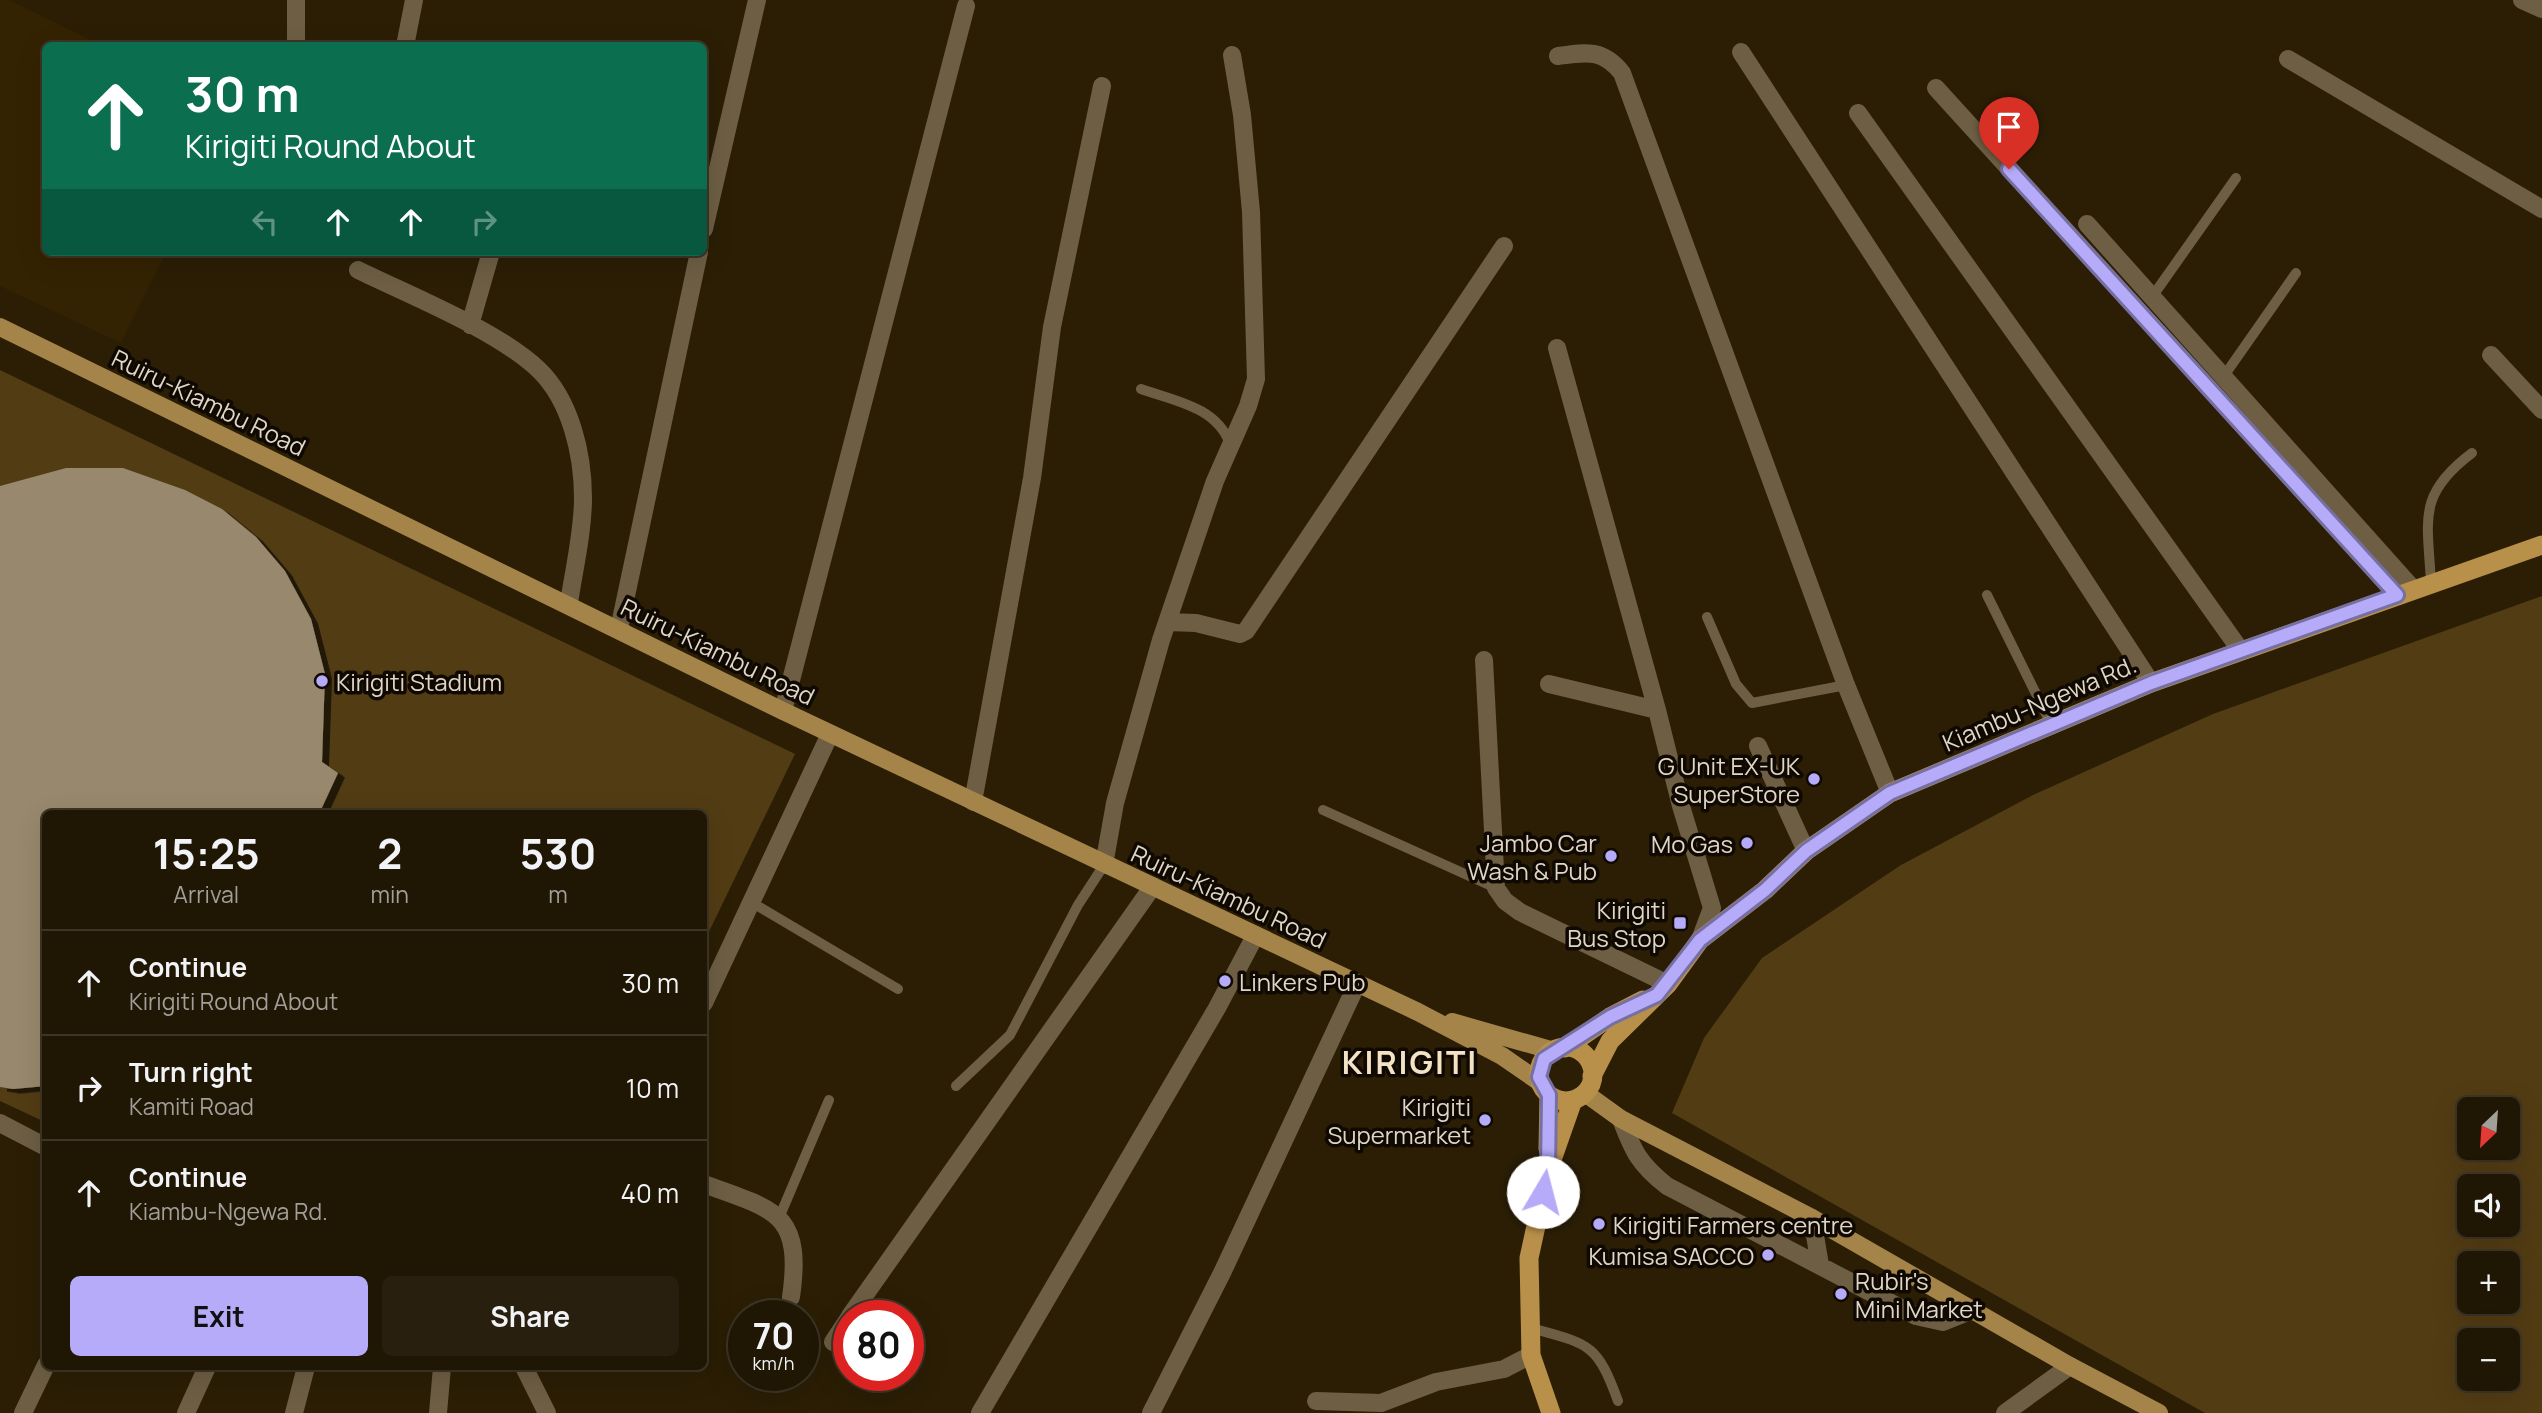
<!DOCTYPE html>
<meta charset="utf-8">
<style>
:root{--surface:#201604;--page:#281f0e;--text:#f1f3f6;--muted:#a29f9a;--line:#3d3526;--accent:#b6abf8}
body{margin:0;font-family:Manrope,sans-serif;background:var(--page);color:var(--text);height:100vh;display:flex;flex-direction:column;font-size:26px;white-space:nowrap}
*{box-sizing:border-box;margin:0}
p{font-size:23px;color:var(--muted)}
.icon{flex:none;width:38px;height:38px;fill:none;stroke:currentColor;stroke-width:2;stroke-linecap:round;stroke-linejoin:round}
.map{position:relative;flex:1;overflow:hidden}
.side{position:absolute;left:42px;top:810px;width:665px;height:560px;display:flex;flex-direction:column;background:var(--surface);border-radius:10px;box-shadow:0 7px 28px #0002,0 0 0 2px var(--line)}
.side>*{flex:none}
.banner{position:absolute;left:42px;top:42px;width:665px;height:214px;border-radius:10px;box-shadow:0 7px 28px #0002,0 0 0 2px var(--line);background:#0b6e4f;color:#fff;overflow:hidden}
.needle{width:46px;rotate:205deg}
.buttons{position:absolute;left:2457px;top:1097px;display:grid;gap:14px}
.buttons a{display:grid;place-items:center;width:63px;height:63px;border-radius:10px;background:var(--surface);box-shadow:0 7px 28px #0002,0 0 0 2px var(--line);font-size:35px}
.speed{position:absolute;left:728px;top:1300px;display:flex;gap:14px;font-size:35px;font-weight:700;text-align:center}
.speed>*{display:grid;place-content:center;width:91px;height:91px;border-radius:50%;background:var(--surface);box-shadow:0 7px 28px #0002,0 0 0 2px var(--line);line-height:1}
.speed small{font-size:18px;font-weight:400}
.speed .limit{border:10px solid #d22;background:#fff;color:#111}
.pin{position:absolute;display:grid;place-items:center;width:60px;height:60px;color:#fff;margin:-72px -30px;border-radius:50% 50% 50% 0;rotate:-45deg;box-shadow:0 0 7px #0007}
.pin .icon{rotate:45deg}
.me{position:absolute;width:77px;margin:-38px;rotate:8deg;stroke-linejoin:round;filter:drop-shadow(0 0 5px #0008)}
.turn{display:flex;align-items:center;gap:24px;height:147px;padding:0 28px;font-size:32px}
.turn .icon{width:91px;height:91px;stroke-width:2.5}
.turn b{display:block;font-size:49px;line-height:60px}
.lanes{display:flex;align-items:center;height:66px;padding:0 28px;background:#0003;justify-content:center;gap:35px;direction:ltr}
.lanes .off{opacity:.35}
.eta{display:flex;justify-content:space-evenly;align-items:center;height:119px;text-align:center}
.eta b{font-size:42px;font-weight:700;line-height:49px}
.primary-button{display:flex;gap:14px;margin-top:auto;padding:14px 28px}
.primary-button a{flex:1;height:80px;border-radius:10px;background:var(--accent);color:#111;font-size:28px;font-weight:700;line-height:80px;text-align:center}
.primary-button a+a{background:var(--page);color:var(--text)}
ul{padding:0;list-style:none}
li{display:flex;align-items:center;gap:21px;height:105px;padding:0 28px;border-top:2px solid var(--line)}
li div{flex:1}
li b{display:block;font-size:26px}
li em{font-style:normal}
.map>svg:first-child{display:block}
</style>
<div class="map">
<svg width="2542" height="1413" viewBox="0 0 2542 1413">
<defs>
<filter id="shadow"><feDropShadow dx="7" dy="4.5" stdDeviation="0" flood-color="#0009"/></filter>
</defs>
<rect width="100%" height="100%" fill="#2b1e05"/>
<path fill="#342302" d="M0,0h9l92,45 -55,1v206h120l-45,91 -121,-57z"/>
<path fill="#523c14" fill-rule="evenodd" d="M0,370l795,384 -91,188v-128h-658l-1,308 -45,-21z
M2542,596v817h-337l-533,-300 32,-75 58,-80 139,-93 132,-70 180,-81zM2469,1110h39v38h-39zM2469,1186h39v39h-39zM2469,1264h39v38h-39zM2469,1340h39v39h-39z"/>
<path fill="#98886d" filter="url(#shadow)" d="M66,468h57l62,22 37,19 34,28 29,34 26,48 14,55 -3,88 16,11 -19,41h-273v272l-33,3 -13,-2v-601z"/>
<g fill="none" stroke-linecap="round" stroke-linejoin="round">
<path stroke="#6d5e44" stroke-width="10" d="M2152,297l84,-119
M2224,376l72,-103
M1141,389c34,12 76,18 89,55
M2431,584c-3,-64 -15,-89 41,-131
M1987,595l64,129
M1707,617l29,67 16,19 94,-18
M1323,810l173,78
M751,902l147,87
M956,1086l54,-51 68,-130 26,-40
M779,1218l50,-118
M1531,1328c58,16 66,15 87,73"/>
<path stroke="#6d5e44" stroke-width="18" d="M296,0v46
M2522,0l20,9
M405,46l9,-46
M1741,52l410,631
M1558,56c29,-4 45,-7 64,17l224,612 44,108
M2288,59l254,150
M1936,88l461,507
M1858,113l383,538
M2087,224l326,365
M704,229l53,-229
M358,270c53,26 139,60 181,100 32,31 44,85 44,128 0,34 -9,71 -14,105
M470,325l21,-73
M1557,348l100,362 24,96 31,102 -12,32
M2491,355l51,55
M1167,622l29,1 44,11 6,-3 258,-385
M619,629l80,-377
M1484,660l12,228 9,13 15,11 148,72
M1549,684l108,26
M783,711l183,-705
M1758,746l48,105
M973,802l59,-324 20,-151 50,-241
M1104,865l11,-62 46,-163 54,-159 33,-75 8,-27 -5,-167 -9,-97 -10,-60
M704,1003l126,-269
M1621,1119c12,32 18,45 46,67l249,130 27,6 30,-12
M0,1123l46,24
M704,1184c71,26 99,28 87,113
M1812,1218l8,47
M850,1316l303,-430
M833,1342l16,-24
M524,1367l23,46
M1316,1401l65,2 55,-21 68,-13 27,-14
M23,1413l23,-48
M186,1413l21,-46
M294,1413l12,-46
M438,1413l4,-46
M980,1413l237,-405 38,-72
M1151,1413l71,-140 135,-289
M2005,1413l65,-47"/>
<path stroke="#a58449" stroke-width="18" d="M0,327l783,384 635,301 84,44 39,27
M1452,1022l102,29
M1585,1093l36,26 191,99 258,148 89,47"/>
<path stroke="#b8904a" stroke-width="19" d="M1539 1074a27 27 0 1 1 54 0a27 27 0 1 1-54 0Z
M1565,1048l45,-31 33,-17
M1592,1076l18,-35 58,-57 32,-44 65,-50 41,-39 84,-58 261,-110 391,-138
M1548,1149l1,-54
M1551,1413l-20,-58 -2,-97 19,-87 25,-71"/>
</g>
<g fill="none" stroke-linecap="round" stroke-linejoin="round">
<g stroke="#766fa1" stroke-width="18">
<path id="route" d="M1543,1192l5,-21 1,-76 -10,-18 5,-18 66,-42 47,-22 43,-55 65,-50 41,-39 84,-58 261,-110 246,-88 -388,-426"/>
</g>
<use href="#route" stroke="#b6abf8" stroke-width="12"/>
</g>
<g fill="#b6abf8" stroke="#0f0902" stroke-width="2.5">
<circle cx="322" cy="681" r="7"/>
<circle cx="1814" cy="779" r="7"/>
<circle cx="1747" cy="843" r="7"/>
<circle cx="1611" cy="856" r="7"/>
<rect x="1673" y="916" width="14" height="14" rx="3.5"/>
<circle cx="1225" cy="981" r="7"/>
<circle cx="1485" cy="1120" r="7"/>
<circle cx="1599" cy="1224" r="7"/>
<circle cx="1768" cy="1255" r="7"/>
<circle cx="1841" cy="1294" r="7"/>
</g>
<g text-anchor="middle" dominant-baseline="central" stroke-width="7" stroke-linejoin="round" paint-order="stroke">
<g font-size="24" fill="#dfd6c8" stroke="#0f0902">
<text transform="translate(209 402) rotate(26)">Ruiru-Kiambu Road</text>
<text transform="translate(718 651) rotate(26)">Ruiru-Kiambu Road</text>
<text transform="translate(2039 703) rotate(-23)">Kiambu-Ngewa Rd.</text>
<text transform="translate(1229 896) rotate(25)">Ruiru-Kiambu Road</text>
</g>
<g font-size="24" fill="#dfd6c8" stroke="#0f0902" text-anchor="end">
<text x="336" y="681" text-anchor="start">Kirigiti Stadium</text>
<text x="1800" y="765">G Unit EX-UK<tspan x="1800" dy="28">SuperStore</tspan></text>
<text x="1597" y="842">Jambo Car<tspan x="1597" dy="28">Wash &amp; Pub</tspan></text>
<text x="1733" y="843">Mo Gas</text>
<text x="1666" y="909">Kirigiti<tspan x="1666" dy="28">Bus Stop</tspan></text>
<text x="1239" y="981" text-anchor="start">Linkers Pub</text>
<text x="1471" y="1106">Kirigiti<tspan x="1471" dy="28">Supermarket</tspan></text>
<text x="1613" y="1224" text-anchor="start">Kirigiti Farmers centre</text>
<text x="1754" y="1255">Kumisa SACCO</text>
<text x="1855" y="1280" text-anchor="start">Rubir's<tspan x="1855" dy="28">Mini Market</tspan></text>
</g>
<g font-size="32" font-weight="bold" letter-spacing="2" fill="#f4e2c4" stroke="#0f0902">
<text x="1410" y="1062">KIRIGITI</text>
</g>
</g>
</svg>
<div class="buttons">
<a><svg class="needle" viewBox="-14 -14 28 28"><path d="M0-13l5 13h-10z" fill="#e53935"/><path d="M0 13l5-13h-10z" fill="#a29f9a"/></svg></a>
<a><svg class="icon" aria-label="sound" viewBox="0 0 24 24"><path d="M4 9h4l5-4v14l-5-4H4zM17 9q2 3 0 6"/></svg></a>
<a>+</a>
<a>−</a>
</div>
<div class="speed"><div>70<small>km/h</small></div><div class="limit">80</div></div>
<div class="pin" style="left:2009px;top:169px;background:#d93025"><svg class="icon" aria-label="arrive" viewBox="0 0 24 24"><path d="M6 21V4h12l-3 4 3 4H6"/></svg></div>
<svg class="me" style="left:1543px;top:1192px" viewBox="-20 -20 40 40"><circle r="19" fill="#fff"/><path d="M0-13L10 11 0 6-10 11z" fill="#b6abf8"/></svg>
<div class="banner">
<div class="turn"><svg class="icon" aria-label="ahead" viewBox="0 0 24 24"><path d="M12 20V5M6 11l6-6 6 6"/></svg><div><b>30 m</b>Kirigiti Round About</div></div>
<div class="lanes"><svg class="icon off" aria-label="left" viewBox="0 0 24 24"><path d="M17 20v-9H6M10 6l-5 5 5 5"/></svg><svg class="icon" aria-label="ahead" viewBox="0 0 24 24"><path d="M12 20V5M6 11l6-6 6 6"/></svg><svg class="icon" aria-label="ahead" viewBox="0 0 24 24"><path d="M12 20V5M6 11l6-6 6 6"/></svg><svg class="icon off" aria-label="right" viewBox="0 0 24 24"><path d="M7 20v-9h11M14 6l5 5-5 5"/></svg></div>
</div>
<section class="side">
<div class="eta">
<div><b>15:25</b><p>Arrival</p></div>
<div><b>2</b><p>min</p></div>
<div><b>530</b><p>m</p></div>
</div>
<ul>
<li><svg class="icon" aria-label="ahead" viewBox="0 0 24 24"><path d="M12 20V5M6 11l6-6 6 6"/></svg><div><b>Continue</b><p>Kirigiti Round About</p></div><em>30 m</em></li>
<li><svg class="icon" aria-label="right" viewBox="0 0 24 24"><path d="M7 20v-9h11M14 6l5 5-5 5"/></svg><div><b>Turn right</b><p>Kamiti Road</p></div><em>10 m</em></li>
<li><svg class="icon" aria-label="ahead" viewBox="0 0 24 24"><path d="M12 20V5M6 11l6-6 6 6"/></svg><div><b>Continue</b><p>Kiambu-Ngewa Rd.</p></div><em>40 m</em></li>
</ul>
<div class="primary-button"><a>Exit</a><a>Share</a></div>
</section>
</div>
